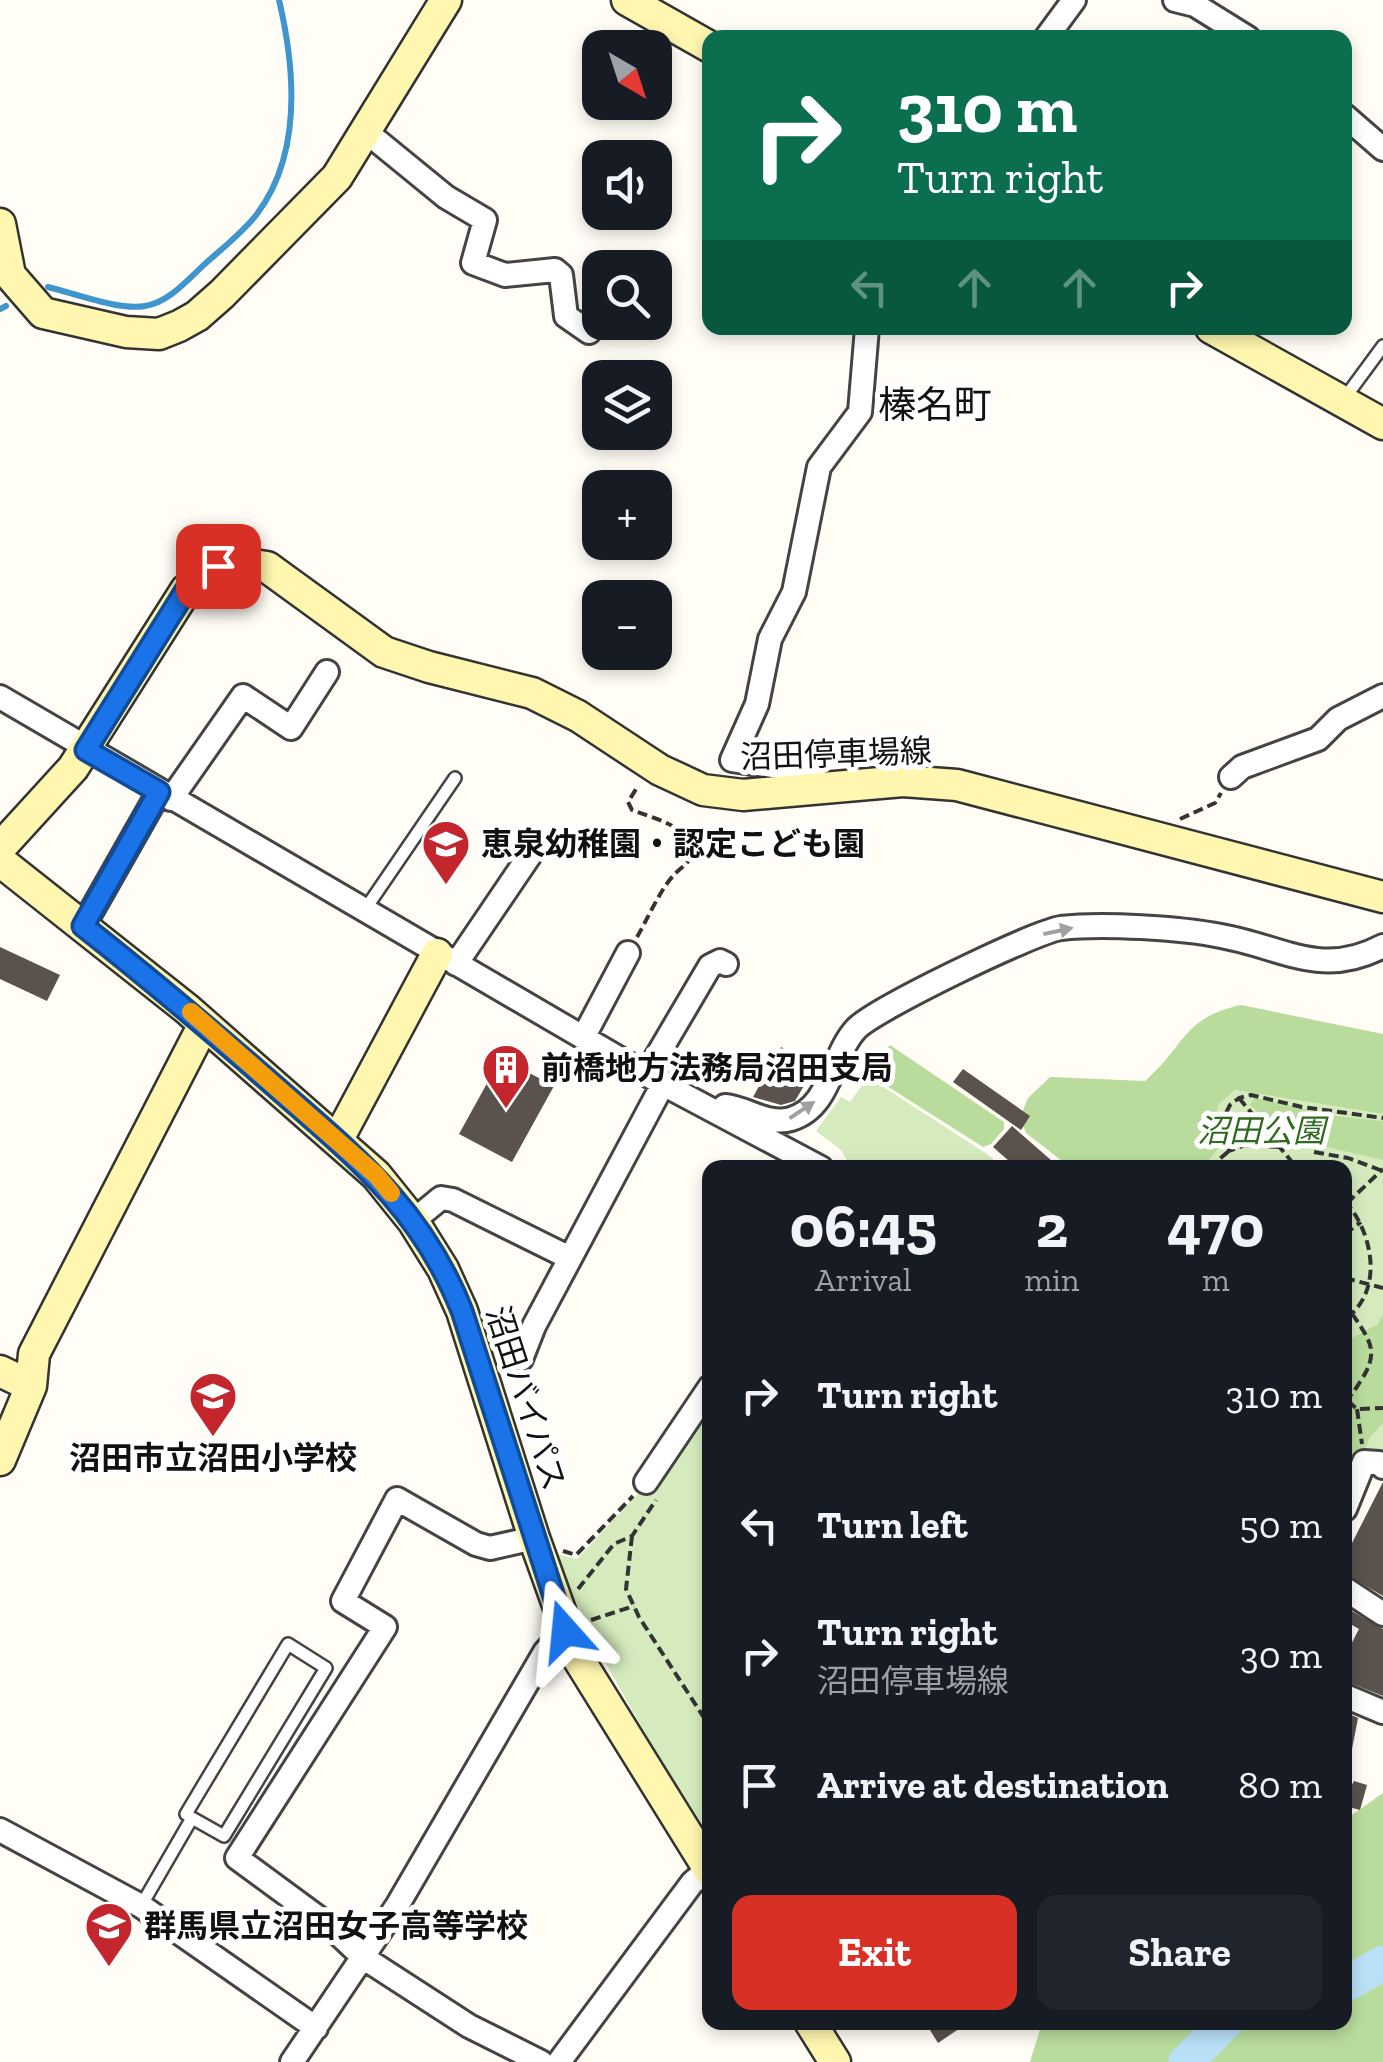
<!DOCTYPE html>
<meta charset="utf-8">
<style>
:root{--surface:#171b24;--page:#20242c;--text:#f1f3f6;--muted:#9ea1a6;--accent:#d93025}
body{margin:0;font-family:"Zilla Slab","Noto Sans JP",serif;background:var(--page);color:var(--text);height:100vh;display:flex;flex-direction:column;font-size:38px;white-space:nowrap}
*{box-sizing:border-box;margin:0}
p{font-size:32px;color:var(--muted)}
.icon{flex:none;width:55px;height:55px;fill:none;stroke:currentColor;stroke-width:2;stroke-linecap:round;stroke-linejoin:round}
.map{position:relative;flex:1;overflow:hidden}
.details{position:absolute;left:702px;top:1160px;width:650px;height:870px;display:flex;flex-direction:column;background:var(--surface);border-radius:20px;box-shadow:0 5px 15px #0003}
.details>*{flex:none}
.hud{position:absolute;left:702px;top:30px;width:650px;height:305px;border-radius:20px;box-shadow:0 5px 15px #0003;background:#0b6e4f;color:#fff;overflow:hidden}
.needle{width:65px;rotate:141deg}
.fabs{position:absolute;left:582px;top:30px;display:grid;gap:20px}
.fabs a{display:grid;place-items:center;width:90px;height:90px;border-radius:20px;background:var(--surface);box-shadow:0 5px 15px #0003;font-size:50px}
.pin{position:absolute;display:grid;place-items:center;width:85px;height:85px;color:#fff;margin:-42px;border-radius:20px;box-shadow:0 5px 15px #0006}
.me{position:absolute;width:110px;margin:-55px;rotate:342deg;stroke-linejoin:round;filter:drop-shadow(0 0 8px #0008)}
.turn{display:flex;align-items:center;gap:35px;height:210px;padding:0 30px;font-size:45px}
.turn .icon{width:130px;height:130px;stroke-width:2.5}
.turn b{display:block;font-size:70px;line-height:85px}
.lanes{display:flex;align-items:center;height:95px;padding:0 30px;background:#0003;justify-content:center;gap:50px;direction:ltr}
.lanes .off{opacity:.35}
.eta{display:flex;justify-content:space-evenly;align-items:center;height:170px;text-align:center}
.eta b{font-size:60px;font-weight:700;line-height:70px}
.cta{display:flex;gap:20px;margin-top:auto;padding:20px 30px}
.cta a{flex:1;height:115px;border-radius:20px;background:var(--accent);color:#fff;font-size:40px;font-weight:700;line-height:115px;text-align:center}
.cta a+a{background:var(--page);color:var(--text)}
ul{padding:0;list-style:none}
li{display:flex;align-items:center;gap:30px;height:130px;padding:0 30px}
li div{flex:1}
li b{display:block;font-size:38px}
li em{font-style:normal}
.map>svg:first-child{display:block}
</style>
<div class="map">
<svg width="1383" height="2062" viewBox="0 0 1383 2062">
<rect width="100%" height="100%" fill="#fffdf5"/>
<path fill="#d5ebbd" d="M868,1077l119,77 15,13h-151l-10,-17 -25,-19 25,-34 9,5z
M1235,1090l148,24v347l-38,46v-339h-144c31,-26 14,-31 17,-63z
M710,1390v447c-59,-92 -114,-181 -154,-283l21,5 69,-74z"/>
<path fill="#b9dc9c" d="M1241,1005l142,29v80l-148,-24 -17,15c-3,32 14,37 -17,62h-131l-44,-34 -6,-15 8,-20 22,-21 95,4c41,-36 37,-63 96,-76z
M890,1045l114,77v7l-13,15 -8,3 -112,-71 -1,-7z
M1254,1098l82,18 47,5v39l-78,-18 -12,-11 -6,-15 -4,-2 -17,5 -16,-14z
M1383,1314v109l-13,14 -25,59v-154l33,-18z
M1383,1793v269h-353l12,-39 303,-1v-202z"/>
<g fill="none" stroke-linecap="round" stroke-linejoin="round">
<path stroke="#3f96cf" stroke-width="6" d="M48,287c25,6 72,24 97,19 25,-4 44,-28 62,-44 17,-15 36,-30 50,-48 45,-60 38,-146 22,-214
M0,309l6,-3"/>
<path stroke="#b9e0f7" stroke-width="35" d="M1345,1985l38,-22
M1186,2062l40,-40"/>
</g>
<path fill="#5a524d" d="M0,947l60,28 -13,26 -47,-22z
M781,1047l34,20 -20,34 -14,4 -28,-8z
M501,1058l53,28 -42,76 -53,-28z
M963,1069l67,47 -9,14 -68,-48z
M1012,1126l48,42h-43l-24,-21z
M1383,1482v114l-38,-22v-15l6,-14z
M1345,1607l38,22v67l-38,-15v-25l14,-27 -14,-8z
M1345,1712l13,6 -6,31 -7,-1z
M1354,1781l13,4 -7,25 -15,-4v-8z
M925,2022h44l-31,21z"/>
<g fill="none" stroke-linecap="round" stroke-linejoin="round">
<g stroke="#444" stroke-width="16">
<path id="lane" d="M1344,399l39,-53
M364,911l91,-133
M141,1906l51,-88 -6,-4 102,-170 38,24 -102,168 -32,-18"/>
</g>
<g stroke="#444" stroke-width="28">
<path id="street" d="M1175,0l20,5 53,33
M1046,38l28,-38
M1345,116l38,33
M364,130l82,67 39,23 -12,43 32,12 50,-5 6,5 5,41 23,16
M0,697l663,387 158,84
M1231,777l11,-10 76,-28 20,-20 45,-23
M820,787l-14,-16 -74,-11 25,-56 13,-65 24,-47 25,-125 41,-55 7,-84
M171,799l72,-103 48,32 36,-56
M83,926l76,-134
M456,964l76,-112
M584,1036l44,-83
M647,1073l63,-107 10,-5 6,3
M725,1106c22,2 43,20 66,13 40,-12 40,-63 65,-90 17,-19 178,-97 205,-101 41,-5 120,0 160,8 62,11 100,43 162,10
M413,1221l28,-23 12,2 117,58
M521,1359l13,-33 129,-242
M646,1482l64,-95
M1345,1509l19,-47 15,1 4,4
M534,1538l-44,10 -14,-4 -79,-45 -54,102 42,26 -148,231 94,69 33,31 105,68 72,36
M1345,1589l38,25
M1345,1696l38,16
M0,1830l141,76 175,122
M292,2062l105,-156 148,-254 20,-21
M559,2062l133,-179 17,-15"/>
</g>
<g stroke="#333" stroke-width="35">
<path id="secondary" d="M627,0l83,47
M0,224l10,51 33,38 83,19 33,2 20,-8 18,-10 25,-22 115,-117 109,-177
M1211,328l172,96
M0,848l73,-80 113,-178 33,-24 27,-2 21,3 117,85 45,15 103,26 46,23 82,54 43,20 40,5 160,-14 54,4 426,112
M0,861l187,148 189,166 37,46 30,48 19,42 72,227 42,117 134,216
M337,1141l100,-187
M0,1371l31,15
M0,1460l31,-74 3,-32 170,-330
M810,2022l25,40"/>
</g>
<path stroke="#333" stroke-width="4" stroke-dasharray="10 5" stroke-linecap="butt" d="M1180,819l35,-16 6,-10
M637,937c10,-17 23,-47 36,-61 5,-6 12,-10 17,-17 16,-28 -40,-42 -58,-49l-4,-8 10,-16
M1239,1098l58,70
M1279,1147l-34,-2 -16,6 -4,-36 5,-10 9,-7 12,-3 51,12 81,11
M1314,1152l34,6 32,12
M1209,1168l20,-17
M1345,1201c30,34 38,92 0,118
M1347,1203l36,-34
M1345,1234l16,-12
M1345,1278l38,10
M1345,1401c6,-5 10,-11 15,-19 19,-29 12,-39 -7,-67
M1348,1401l9,8 26,-1
M1357,1409l5,35
M632,1536l-6,53 13,28 71,110
M563,1551l13,4 57,-59
M578,1589l36,-45 18,-8 24,-36
M591,1620l43,-14"/>
<use href="#lane" stroke="#fff" stroke-width="11"/>
<use href="#street" stroke="#fff" stroke-width="22"/>
<use href="#secondary" stroke="#fff6b0" stroke-width="30"/>
</g>
<defs><path id="oneway-solid" d="M-6-.8H1V-3.2L6.5 0L1 3.2V.8H-6Z" transform="scale(2.5)"/></defs>
<g fill="#a0a0a0">
<use href="#oneway-solid" transform="translate(1058 931) rotate(-12)"/>
<use href="#oneway-solid" transform="translate(802 1110) rotate(-34)"/>
</g>
<g fill="none" stroke-linecap="round" stroke-linejoin="round">
<g stroke="#114b97" stroke-width="25">
<path id="route" d="M218,566l-32,24 -100,160 73,42 -76,134c67,53 131,107 195,163 79,69 144,121 184,222l103,320"/>
</g>
<use href="#route" stroke="#1a73e8" stroke-width="18"/>
<path stroke="#f59e0b" stroke-width="18" d="M191,1012l185,163 15,18"/>
</g>
<defs>
<g id="school-pin" transform="scale(2.5)"><path d="M0 17L-7.5 6A9.5 9.5 0 1 1 7.5 6Z" fill="#c4262e" stroke="#fff"/><path d="M0-5L7-2L0 1L-7-2ZM-4 1L0 2.5L4 1V4Q0 6-4 4Z" fill="#fff"/></g>
<g id="building-pin" transform="scale(2.5)"><path d="M0 17L-7.5 6A9.5 9.5 0 1 1 7.5 6Z" fill="#c4262e" stroke="#fff"/><path d="M-4-6H4V6H1V3H-1V6H-4ZM-2.5-4.3h1.7v1.8h-1.7ZM.8-4.3h1.7v1.8H.8ZM-2.5-1h1.7V.8h-1.7ZM.8-1h1.7V.8H.8Z" fill="#fff"/></g>
</defs>
<g fill-rule="evenodd">
<use href="#school-pin" x="446" y="844"/>
<use href="#building-pin" x="506" y="1068"/>
<use href="#school-pin" x="213" y="1396"/>
<use href="#school-pin" x="109" y="1926"/>
</g>
<g text-anchor="middle" dominant-baseline="central" stroke-width="10" stroke-linejoin="round" paint-order="stroke">
<g font-size="32" fill="#111" stroke="#fff">
<text transform="translate(836 754) rotate(-2)">沼田停車場線</text>
<text transform="translate(526 1398) rotate(72)">沼田バイパス</text>
</g>
<g font-size="32" font-weight="bold" fill="#111" stroke="#fff" text-anchor="start">
<text x="481" y="844">恵泉幼稚園・認定こども園</text>
<text x="541" y="1068">前橋地方法務局沼田支局</text>
<text x="213" y="1458" text-anchor="middle">沼田市立沼田小学校</text>
<text x="144" y="1926">群馬県立沼田女子高等学校</text>
</g>
<g font-size="32" font-style="italic" fill="#2f6b1f" stroke="#fff">
<text x="1261" y="1131">沼田公園</text>
</g>
<g font-size="38" fill="#111" stroke="#fff">
<text x="935" y="405">榛名町</text>
</g>
</g>
</svg>
<div class="fabs">
<a><svg class="needle" viewBox="-14 -14 28 28"><path d="M0-13l5 13h-10z" fill="#e53935"/><path d="M0 13l5-13h-10z" fill="#9ea1a6"/></svg></a>
<a><svg class="icon" aria-label="sound" viewBox="0 0 24 24"><path d="M4 9h4l5-4v14l-5-4H4zM17 9q2 3 0 6"/></svg></a>
<a><svg class="icon" aria-label="search" viewBox="0 0 24 24"><circle cx="10" cy="10" r="6"/><path d="M15 15l6 6"/></svg></a>
<a><svg class="icon" aria-label="layers" viewBox="0 0 24 24"><path d="M12 4l9 5-9 5-9-5zM3 14l9 5 9-5"/></svg></a>
<a>+</a>
<a>−</a>
</div>
<div class="pin" style="left:218px;top:566px;background:#d93025"><svg class="icon" aria-label="arrive" viewBox="0 0 24 24"><path d="M6 21V4h12l-3 4 3 4H6"/></svg></div>
<svg class="me" style="left:565px;top:1631px" viewBox="-20 -20 40 40"><path d="M0-17L14 15 0 8-14 15z" fill="#1a73e8" stroke="#fff" stroke-width="4"/></svg>
<div class="hud">
<div class="turn"><svg class="icon" aria-label="right" viewBox="0 0 24 24"><path d="M7 20v-9h11M14 6l5 5-5 5"/></svg><div><b>310 m</b>Turn right</div></div>
<div class="lanes"><svg class="icon off" aria-label="left" viewBox="0 0 24 24"><path d="M17 20v-9H6M10 6l-5 5 5 5"/></svg><svg class="icon off" aria-label="ahead" viewBox="0 0 24 24"><path d="M12 20V5M6 11l6-6 6 6"/></svg><svg class="icon off" aria-label="ahead" viewBox="0 0 24 24"><path d="M12 20V5M6 11l6-6 6 6"/></svg><svg class="icon" aria-label="right" viewBox="0 0 24 24"><path d="M7 20v-9h11M14 6l5 5-5 5"/></svg></div>
</div>
<section class="details">
<div class="eta">
<div><b>06:45</b><p>Arrival</p></div>
<div><b>2</b><p>min</p></div>
<div><b>470</b><p>m</p></div>
</div>
<ul>
<li><svg class="icon" aria-label="right" viewBox="0 0 24 24"><path d="M7 20v-9h11M14 6l5 5-5 5"/></svg><div><b>Turn right</b></div><em>310 m</em></li>
<li><svg class="icon" aria-label="left" viewBox="0 0 24 24"><path d="M17 20v-9H6M10 6l-5 5 5 5"/></svg><div><b>Turn left</b></div><em>50 m</em></li>
<li><svg class="icon" aria-label="right" viewBox="0 0 24 24"><path d="M7 20v-9h11M14 6l5 5-5 5"/></svg><div><b>Turn right</b><p>沼田停車場線</p></div><em>30 m</em></li>
<li><svg class="icon" aria-label="arrive" viewBox="0 0 24 24"><path d="M6 21V4h12l-3 4 3 4H6"/></svg><div><b>Arrive at destination</b></div><em>80 m</em></li>
</ul>
<div class="cta"><a>Exit</a><a>Share</a></div>
</section>
</div>
